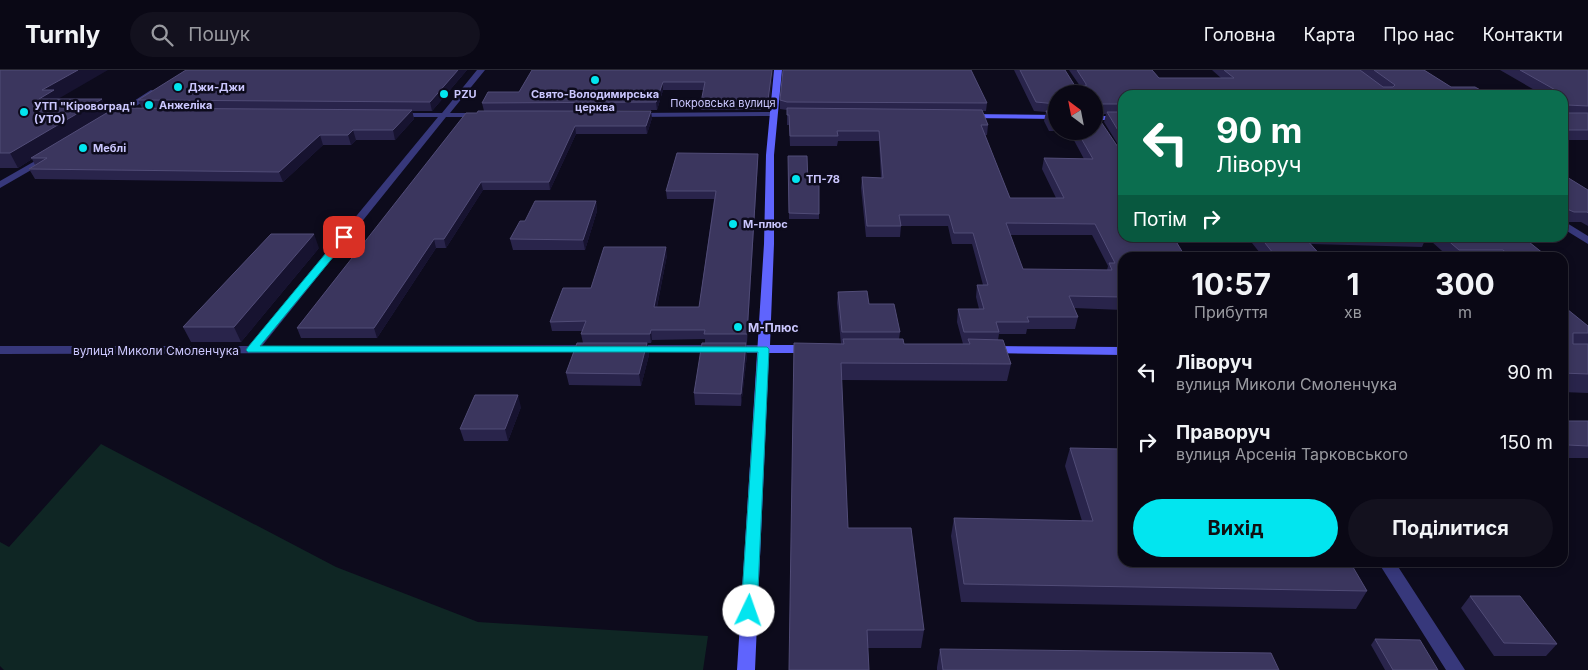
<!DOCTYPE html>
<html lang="uk">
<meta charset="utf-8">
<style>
:root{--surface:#0a0815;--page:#13111e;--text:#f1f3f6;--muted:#999aa0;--line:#2a2934;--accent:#02e5ef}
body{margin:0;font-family:Inter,sans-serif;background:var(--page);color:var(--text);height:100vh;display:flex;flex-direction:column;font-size:19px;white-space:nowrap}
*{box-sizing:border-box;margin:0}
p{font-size:16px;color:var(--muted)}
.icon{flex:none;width:28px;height:28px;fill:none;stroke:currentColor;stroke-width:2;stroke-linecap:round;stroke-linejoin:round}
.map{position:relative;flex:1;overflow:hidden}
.side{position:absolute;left:1118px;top:182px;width:450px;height:315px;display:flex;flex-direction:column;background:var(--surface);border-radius:15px;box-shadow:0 2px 8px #0003,0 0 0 1px var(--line)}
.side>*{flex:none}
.banner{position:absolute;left:1118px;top:20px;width:450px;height:152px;border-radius:15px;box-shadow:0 2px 8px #0003,0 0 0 1px var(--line);background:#0b6e4f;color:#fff;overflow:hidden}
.needle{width:32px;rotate:328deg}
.buttons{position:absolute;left:1048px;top:15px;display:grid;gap:10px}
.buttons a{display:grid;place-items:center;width:55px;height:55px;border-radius:50%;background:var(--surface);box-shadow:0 2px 8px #0003,0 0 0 1px var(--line);font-size:25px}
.pin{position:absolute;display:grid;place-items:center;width:42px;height:42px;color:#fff;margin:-21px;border-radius:10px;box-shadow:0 2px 8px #0006}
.me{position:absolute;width:55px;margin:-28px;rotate:3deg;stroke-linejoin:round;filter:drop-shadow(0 0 4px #0008)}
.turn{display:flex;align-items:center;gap:18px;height:105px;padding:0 15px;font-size:22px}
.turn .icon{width:65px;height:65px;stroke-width:2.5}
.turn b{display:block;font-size:35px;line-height:42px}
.then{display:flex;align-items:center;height:48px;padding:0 15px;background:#0003;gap:10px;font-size:19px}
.eta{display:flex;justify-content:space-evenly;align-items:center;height:85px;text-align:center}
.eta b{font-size:30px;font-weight:700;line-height:35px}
.primary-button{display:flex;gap:10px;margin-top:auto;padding:10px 15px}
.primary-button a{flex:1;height:58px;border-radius:30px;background:var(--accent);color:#111;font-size:20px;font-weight:700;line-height:58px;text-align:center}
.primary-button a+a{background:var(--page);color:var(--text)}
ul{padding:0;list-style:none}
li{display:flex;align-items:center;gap:15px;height:70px;padding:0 15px}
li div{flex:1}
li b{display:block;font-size:19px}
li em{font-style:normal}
header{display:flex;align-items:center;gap:30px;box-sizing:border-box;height:70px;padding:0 25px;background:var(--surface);border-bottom:1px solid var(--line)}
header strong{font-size:24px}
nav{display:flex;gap:28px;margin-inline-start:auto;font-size:18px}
.search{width:350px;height:45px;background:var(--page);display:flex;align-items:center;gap:12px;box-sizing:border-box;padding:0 18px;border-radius:28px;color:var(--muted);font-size:19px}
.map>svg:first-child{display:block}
</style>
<header>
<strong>Turnly</strong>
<div class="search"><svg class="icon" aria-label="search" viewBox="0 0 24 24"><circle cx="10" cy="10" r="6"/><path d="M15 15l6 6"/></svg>Пошук</div>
<nav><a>Головна</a><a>Карта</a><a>Про нас</a><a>Контакти</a></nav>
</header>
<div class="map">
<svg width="1588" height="600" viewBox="0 0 1588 600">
<rect width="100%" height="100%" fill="#0d0b1c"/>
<path fill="#0f2624" d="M101,374l235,123 142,55 230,14 -5,34h-699l-4,-4v-124l9,5z"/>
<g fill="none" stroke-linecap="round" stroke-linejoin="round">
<path fill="#37387b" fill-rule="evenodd" d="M477,0h8l-35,43h29l4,2 -1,2h-36l-184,229 328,-1 6,4 -2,3 -594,2v-8h249l189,-229h-41l-4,-2 1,-2h48z
M151,20l7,2 -42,27 -7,-2z
M773,42l4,2 -1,2 -142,1 -4,-2 4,-2z
M49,83l3,1v4l-52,30v-7z
M1562,150l26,16v8l-26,-16z
M632,275h131l6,4 -6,4 -135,-1 -2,-3z
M1378,492h17l70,108h-19z"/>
<path fill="#5f64fd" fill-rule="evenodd" d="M774,0h8l-8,85v89l-4,101h41l6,4 -6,4h-42l-14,317h-18l27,-426 2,-89z
M965,44l91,1v4l-88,-1h-3z
M1094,46h28v4h-28z
M991,276l131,1v8l-135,-2 -2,-3 2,-3z"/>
</g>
<path fill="#29244b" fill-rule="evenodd" d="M0,0l58,29 50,13 34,-4 -4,-8 329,-30 -35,41h-20l2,8 -19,21h-39l-5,5h-28l-40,37 -248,-3 -6,-10 6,-4 -3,-6 -14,9h-18z
M773,0l-4,38h-8v2h-60v-8l3,-12h-41l-6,20 -113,1 108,7 -5,16h-71l-26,56h-67l-37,58h-10l-59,90h-76l-4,-10 180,-215 7,-2 -2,-8 37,-11z
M1014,0h51l10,16h5l-11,-16h83l7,8h62l-9,-8h212l27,17 33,5h54l-38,-22h88v70h-26v-45h-440v56l-18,-29 2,-8h-8l-3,-1 27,145v52l-48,-2 4,9 -3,12h-48l-1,5h-27l-1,6 13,24 -4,17 -166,-1 7,148 76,102 -3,18h-53l-79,22 52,-326 -4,-41 1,-11 31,12 31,28 -1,7 5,5h59l-6,-22 1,-13h21l-3,-12 1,-12h6l-11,-41h-20l-4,-18h-47l-1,11h-34l-5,-49 1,-11 19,1 -2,-37h-41l-1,5h-47l-1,-21h-2v-15l-7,-1v-9l207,3 -1,8h-4l6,14 -1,10h-2l25,63h46l-14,-29 2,-11 40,1 -15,-28h25l-38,-37v37h-7l-5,-10 2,-9 -12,-1zM1010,165h82l16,31 -1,4 -84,-1z
M788,86l20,27h11v36h-30z
M758,91l-11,182h-42v-4l-53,1 -1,3h-23h19l2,12 -8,31 -72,-1 -3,-12 17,-30 -2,-9 2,-3h-31l-2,-9 41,-34 76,-33 -10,52h42l15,-108h-47l-1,-8z
M1562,104l26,16v36l-7,-4h-13l-6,-3z
M596,131l1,10 -12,39h-72l-3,-11 15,-18z
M1248,168h178l-4,9 -111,-3 12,14h-59z
M1434,168h90l25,20h-99l-18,-16z
M319,178l-78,94h-50l-8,-15z
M1562,235l26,21v67l-26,-1z
M747,285l-6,51 -46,-1 -1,-12z
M521,337l-13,34h-44l-4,-12z
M1562,351h26v37h-26z
M1070,378l297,143 -11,18 -395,-7 -10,-66 3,-18 128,3 -17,-55z
M1470,526l87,48 -11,12h-52l-33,-48z
M1375,569l63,31h-53l-14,-25z
M940,579l339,21h-342v-3z"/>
<path fill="#171330" d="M78,0h30l-50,29h-19l3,-9z
M458,0h9l-35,41 -2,-9z
M772,0h1l-4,38 -1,-8z
M663,12v8l-6,20 -1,-8z
M102,29l7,14 -78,45 1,1 -14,9 -8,-15z
M412,40l2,9 -19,21 -2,-10z
M651,41l1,7 -5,16 -1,-8z
M575,56l1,8 -26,56 -1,-8z
M353,60l3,10 -5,5 -3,-10z
M320,65l3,10 -40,37 -4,-10z
M758,84v7l-11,182v-9z
M481,112l2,8 -37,58 -2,-9z
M596,131l1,10 -12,39 -2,-10z
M314,164l5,14 -78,94 -7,-15z
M434,169l2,9 -59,90 -3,-10z
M666,177l1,8 -12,61 -1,-9z
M651,260l1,10 -1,3 -1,-9z
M647,273l2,12 -8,31 -2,-12z
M746,273l1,12 -6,51v-12z
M518,325l3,12 -13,34 -3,-12z"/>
<path fill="#3b365e" stroke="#514c77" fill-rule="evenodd" d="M0,0h78l-36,20h12l-15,9h63l-92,54h-10z
M186,0h272l-28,32 -292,-2z
M532,0h240l-4,30h-7v2h-60l4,-20h-42l-7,20 -174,1 6,-11h31z
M783,0h188l16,33 -200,-1 -7,-2z
M1020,0h45l10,16h11v-2l-9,-14h75l7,8h75l-10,-8h136l23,17h10l2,-2 -21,-15h50l27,17h24l9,5h75l-39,-22h68v36l-21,-1 -1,6 1,2h21v17h-26v-35h-440v9h-21l-5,-1 -2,1 1,9 27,40v85h52l12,20h-64v39l-53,-1 9,21h-51l2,5h-33l3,10h-35l-6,-23h26l-7,-24h11l-15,-52h-19l-5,-18h-50l2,11h-34l-5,-49 21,1 -4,-47h-42l1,5h-48l-1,-21h-2v-7l195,2 6,15h-7l29,73h54l-20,-40 49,1 -16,-28h17v-37h-38v10l-20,-2zM1006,153l89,1 20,39h-6l3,7 -89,-1z
M115,38l297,2 -19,20h-40l-5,5h-28l-41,37 -250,-3 18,-11h-16z
M478,41h173l-5,15h-71l-26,56h-68l-37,57h-10l-60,89h-77l169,-215h11z
M1046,41h10v10h-5z
M1107,42h15v25z
M677,83l81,1 -11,180h-43l1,-4h-54l-1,4h-69l5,-13 -36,1 13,-34h28l13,-41h62l-12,60h45l17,-116h-50z
M788,86h19l1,27h11v31l-30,-1z
M1562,104l26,16v23l-1,-1h-13l-7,-3 -1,3h-4z
M535,131h61l-13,39 -73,-1 10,-18h5z
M271,164h43l-80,93h-51z
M1261,168h44l18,20h-46z
M1445,168h79l25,20h-37l-9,-8h-44z
M867,221l2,13h25l6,28h-58l-4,-40z
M1562,235l26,21v7h-15v11h15v30l-26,-1z
M843,269h60l1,5h66l-2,-5 35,1 8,24 -170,-1 7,165h63l13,102h-57l2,40h-80l5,-327 50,1z
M577,273h70l-8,31 -73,-1z
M702,273h44l-5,51 -47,-1z
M475,325h43l-13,34h-45z
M1562,351h26v25l-20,-1 -6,-6z
M1070,378l52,1v113h228l17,29 -403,-7 -10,-66 139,3z
M1470,526h50l37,48 -53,-1z
M1375,569l45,1 18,30h-45z
M940,579l331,4 8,17h-336z"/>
<path fill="#02e5ef" stroke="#01959b" d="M344,164l4,1v4l-88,107 507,1 2,2 -12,262 -2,5 -6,1 -5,-1 -3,-5 17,-259h-510l-2,-2 2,-3 93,-112z"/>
<g fill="#02e5ef" stroke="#0d0b1c" stroke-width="2">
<circle cx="595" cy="10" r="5"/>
<circle cx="178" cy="17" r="5"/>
<circle cx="444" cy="24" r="5"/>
<circle cx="149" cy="35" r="5"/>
<circle cx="24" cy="42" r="5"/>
<circle cx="83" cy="78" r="5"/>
<circle cx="796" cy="109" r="5"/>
<circle cx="733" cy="154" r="5"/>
<circle cx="738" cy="257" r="5"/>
</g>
<g text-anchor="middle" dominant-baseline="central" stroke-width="5" stroke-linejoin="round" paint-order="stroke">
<g font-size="11" font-weight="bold" fill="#cbc7fe" stroke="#0d0b1c" text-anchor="start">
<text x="188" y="17">Джи-Джи</text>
<text x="454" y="24">PZU</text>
<text x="595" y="24" text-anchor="middle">Свято-Володимирська<tspan x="595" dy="13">церква</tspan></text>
<text x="159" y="35">Анжеліка</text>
<text x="34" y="36">УТП "Кіровоград"<tspan x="34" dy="13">(УТО)</tspan></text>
<text x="93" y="78">Меблі</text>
<text x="806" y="109">ТП-78</text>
<text x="743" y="154">М-плюс</text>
</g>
<g font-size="11" fill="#cbc7fe" stroke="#0d0b1c">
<text x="723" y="33">Покровська вулиця</text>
</g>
<g font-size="12" font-weight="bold" fill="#cbc7fe" stroke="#0d0b1c" text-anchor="start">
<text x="748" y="257">М-Плюс</text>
</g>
<g font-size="12" fill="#cbc7fe" stroke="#0d0b1c">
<text x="156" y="280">вулиця Миколи Смоленчука</text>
</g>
</g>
</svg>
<div class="buttons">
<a><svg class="needle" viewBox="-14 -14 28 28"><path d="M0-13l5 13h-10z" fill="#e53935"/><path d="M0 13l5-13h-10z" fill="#999aa0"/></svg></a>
</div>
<div class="pin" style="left:344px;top:167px;background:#d93025"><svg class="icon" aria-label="arrive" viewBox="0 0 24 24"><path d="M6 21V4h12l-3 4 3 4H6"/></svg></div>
<svg class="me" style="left:749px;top:541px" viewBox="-20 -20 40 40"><circle r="19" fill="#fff"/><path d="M0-13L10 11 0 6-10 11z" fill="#02e5ef"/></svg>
<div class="banner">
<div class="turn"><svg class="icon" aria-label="left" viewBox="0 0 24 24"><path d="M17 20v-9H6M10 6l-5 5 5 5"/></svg><div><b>90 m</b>Ліворуч</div></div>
<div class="then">Потім<svg class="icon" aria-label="right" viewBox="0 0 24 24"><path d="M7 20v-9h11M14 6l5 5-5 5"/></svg></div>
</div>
<section class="side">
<div class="eta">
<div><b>10:57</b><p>Прибуття</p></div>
<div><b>1</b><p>хв</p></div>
<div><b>300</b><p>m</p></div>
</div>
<ul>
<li><svg class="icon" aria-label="left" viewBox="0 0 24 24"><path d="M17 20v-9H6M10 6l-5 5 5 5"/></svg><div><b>Ліворуч</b><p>вулиця Миколи Смоленчука</p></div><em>90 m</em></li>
<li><svg class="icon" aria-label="right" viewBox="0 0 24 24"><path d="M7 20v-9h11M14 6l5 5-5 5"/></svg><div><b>Праворуч</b><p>вулиця Арсенія Тарковського</p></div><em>150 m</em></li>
</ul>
<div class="primary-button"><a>Вихід</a><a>Поділитися</a></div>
</section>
</div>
